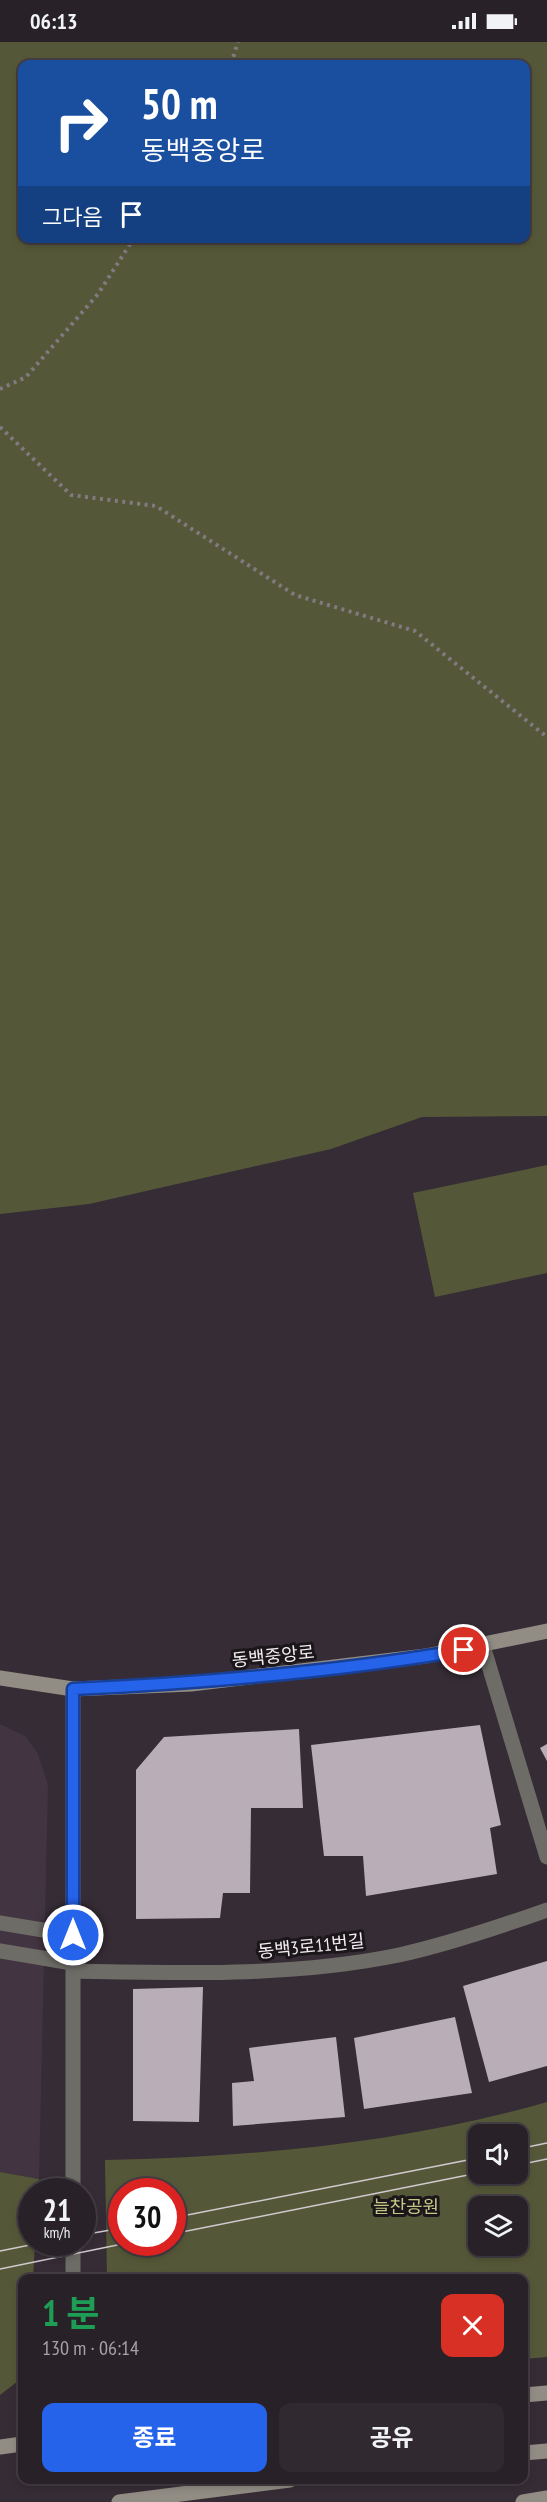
<!DOCTYPE html>
<html lang="ko">
<meta charset="utf-8">
<style>
:root{--surface:#282128;--page:#302930;--text:#f1f3f6;--muted:#a5a3a8;--line:#443e45;--accent:#2563eb}
body{margin:0;font-family:"PT Sans Narrow","Noto Sans KR",sans-serif;background:var(--page);color:var(--text);height:100vh;display:flex;flex-direction:column;font-size:22px;white-space:nowrap}
*{box-sizing:border-box;margin:0}
p{font-size:20px;color:var(--muted)}
.icon{flex:none;width:33px;height:33px;fill:none;stroke:currentColor;stroke-width:2;stroke-linecap:round;stroke-linejoin:round}
.map{position:relative;flex:1;overflow:hidden}
.side{position:absolute;left:18px;top:2232px;width:510px;height:210px;display:flex;flex-direction:column;background:var(--surface);border-radius:12px;box-shadow:0 3px 9px #0003,0 0 0 2px var(--line)}
.side>*{flex:none}
.top-card{position:absolute;left:18px;top:18px;width:512px;height:183px;border-radius:12px;box-shadow:0 3px 9px #0003,0 0 0 2px var(--line);background:#1a4fa0;color:#fff;overflow:hidden}
.buttons{position:absolute;left:468px;top:2082px;display:grid;gap:12px}
.buttons a{display:grid;place-items:center;width:60px;height:60px;border-radius:12px;background:var(--surface);box-shadow:0 3px 9px #0003,0 0 0 2px var(--line);font-size:30px}
.speed{position:absolute;left:18px;top:2136px;display:flex;gap:12px;font-size:30px;font-weight:700;text-align:center}
.speed>*{display:grid;place-content:center;width:78px;height:78px;border-radius:50%;background:var(--surface);box-shadow:0 3px 9px #0003,0 0 0 2px var(--line);line-height:1}
.speed small{font-size:15px;font-weight:400}
.speed .limit{border:9px solid #d22;background:#fff;color:#111}
.pin{position:absolute;display:grid;place-items:center;width:51px;height:51px;color:#fff;margin:-26px;border:3px solid #fff;border-radius:50%;box-shadow:0 2px 6px #0007}
.me{position:absolute;width:66px;margin:-33px;rotate:0deg;stroke-linejoin:round;filter:drop-shadow(0 0 4px #0008)}
.turn{display:flex;align-items:center;gap:21px;height:126px;padding:0 24px;font-size:27px}
.turn .icon{width:78px;height:78px;stroke-width:2.5}
.turn b{display:block;font-size:42px;line-height:51px}
.then{display:flex;align-items:center;height:57px;padding:0 24px;background:#0003;gap:12px;font-size:22px}
.round{display:grid;place-items:center;flex:none;width:63px;height:63px;border-radius:12px;background:var(--page)}
.overview{display:flex;align-items:center;justify-content:space-between;height:102px;padding:0 24px}
h1{font-size:36px;font-weight:700;line-height:45px;color:#1e9e55}
.cta{display:flex;gap:12px;margin-top:auto;padding:12px 24px}
.cta a{flex:1;height:69px;border-radius:12px;background:var(--accent);color:#fff;font-size:24px;font-weight:700;line-height:69px;text-align:center}
.cta a+a{background:var(--page);color:var(--text)}
.status{display:flex;justify-content:space-between;align-items:center;height:42px;padding:0 30px;background:var(--surface);direction:ltr}
.status svg{height:16px;fill:currentColor}
.map>svg:first-child{display:block}
</style>
<div class="status"><b>06:13</b><svg viewBox="0 0 49 12"><path d="M0 12V9h3v3zM5 12V6h3v6zM10 12V3h3v9zM15 12V0h3v12zM26 1h20v11H26zM47 4h2v5h-2z"/></svg></div>
<div class="map">
<svg width="547" height="2460" viewBox="0 0 547 2460">
<rect width="100%" height="100%" fill="#362c35"/>
<path fill="#423441" d="M0,1682l25,12 12,16 11,33 -9,394 -39,-7z"/>
<path fill="#555838" fill-rule="evenodd" d="M0,0h547v1074l-125,1 -91,32 -242,55 -89,10zM22,22h503v174h-503z
M547,1123v108l-112,24 -22,-104z
M547,2060v255l-23,2v-81h-417l-2,-118c149,-3 299,-17 442,-58zM478,2092h40v40h-40zM122,2150h50v50h-50zM478,2164h40v40h-40z
M0,2130l39,7v12l-7,1v50l3,1 -2,35h-11v100l-22,17z"/>
<path fill="#b9adb8" d="M480,1683l21,100 -11,3 7,46 -131,22 -3,-40h-39l-13,-111z
M299,1687l4,79h-52l-1,85h-27l-3,25 -84,1v-149l28,-33z
M547,1702v17l-7,-13z
M547,1919v105l-58,16 -26,-96z
M203,1945l-4,135 -66,-1v-132z
M455,1975l17,76 -108,16 -10,-71z
M336,1995l9,80 -112,9 -1,-43 22,-2 -5,-33z"/>
<g fill="none" stroke-linecap="round" stroke-linejoin="round">
<path stroke="#827981" stroke-width="4" stroke-dasharray="3 4.5" stroke-linecap="butt" d="M231,22l7,-22
M0,347l26,-12 72,-83 36,-56
M0,385l71,68 85,11 139,89 120,36 132,106"/>
<path stroke="#6e6c66" stroke-width="15" d="M0,1881l73,12
M0,1909l72,12"/>
<path stroke="#6e6c66" stroke-width="15" d="M483,1604l64,211
M73,1929c108,2 219,6 326,-16 50,-11 100,-28 148,-45
M73,2150v-503
M73,2236v-36"/>
<path stroke="#918d84" stroke-width="15" d="M0,1636l73,11 118,-5 235,-28 121,-25
M524,2353l23,-2
M0,2405l22,-3
M524,2411l23,-2
M119,2460l171,-22
M523,2460l24,-4"/>
<path stroke="#d0c9cf" stroke-width="1.5" d="M518,2107l29,-6
M518,2123l29,-6
M172,2176l306,-60
M172,2192l306,-61
M82,2193l40,-7
M0,2209l45,-9
M0,2227l132,-27"/>
</g>
<g fill="none" stroke-linecap="round" stroke-linejoin="round">
<g stroke="#184099" stroke-width="15">
<path id="route" d="M73,1893v-246c131,-6 262,-17 391,-39"/>
</g>
<use href="#route" stroke="#2563eb" stroke-width="10"/>
</g>
<g text-anchor="middle" dominant-baseline="central" stroke-width="6" stroke-linejoin="round" paint-order="stroke">
<g font-size="18" fill="#f3edf2" stroke="#1b161a">
<text transform="translate(273 1614) rotate(-6)">동백중앙로</text>
<text transform="translate(311 1904) rotate(-6)">동백3로11번길</text>
</g>
<g font-size="18" fill="#c3c886" stroke="#1b161a">
<text x="406" y="2164">늘찬공원</text>
</g>
</g>
</svg>
<div class="buttons">
<a><svg class="icon" aria-label="sound" viewBox="0 0 24 24"><path d="M4 9h4l5-4v14l-5-4H4zM17 9q2 3 0 6"/></svg></a>
<a><svg class="icon" aria-label="layers" viewBox="0 0 24 24"><path d="M12 4l9 5-9 5-9-5zM3 14l9 5 9-5"/></svg></a>
</div>
<div class="speed"><div>21<small>km/h</small></div><div class="limit">30</div></div>
<div class="pin" style="left:464px;top:1608px;background:#d93025"><svg class="icon" aria-label="arrive" viewBox="0 0 24 24"><path d="M6 21V4h12l-3 4 3 4H6"/></svg></div>
<svg class="me" style="left:73px;top:1893px" viewBox="-20 -20 40 40"><circle r="17" fill="#2563eb" stroke="#fff" stroke-width="3"/><path d="M0-11L8 9 0 5-8 9z" fill="#fff"/></svg>
<div class="top-card">
<div class="turn"><svg class="icon" aria-label="right" viewBox="0 0 24 24"><path d="M7 20v-9h11M14 6l5 5-5 5"/></svg><div><b>50 m</b>동백중앙로</div></div>
<div class="then">그다음<svg class="icon" aria-label="arrive" viewBox="0 0 24 24"><path d="M6 21V4h12l-3 4 3 4H6"/></svg></div>
</div>
<section class="side">
<div class="overview"><div><h1>1 분</h1><p>130 m · 06:14</p></div><a class="round" style="background:#d93025;color:#fff"><svg class="icon" aria-label="close" viewBox="0 0 24 24"><path d="M6 6l12 12M18 6L6 18"/></svg></a></div>
<div class="cta"><a>종료</a><a>공유</a></div>
</section>
</div>
